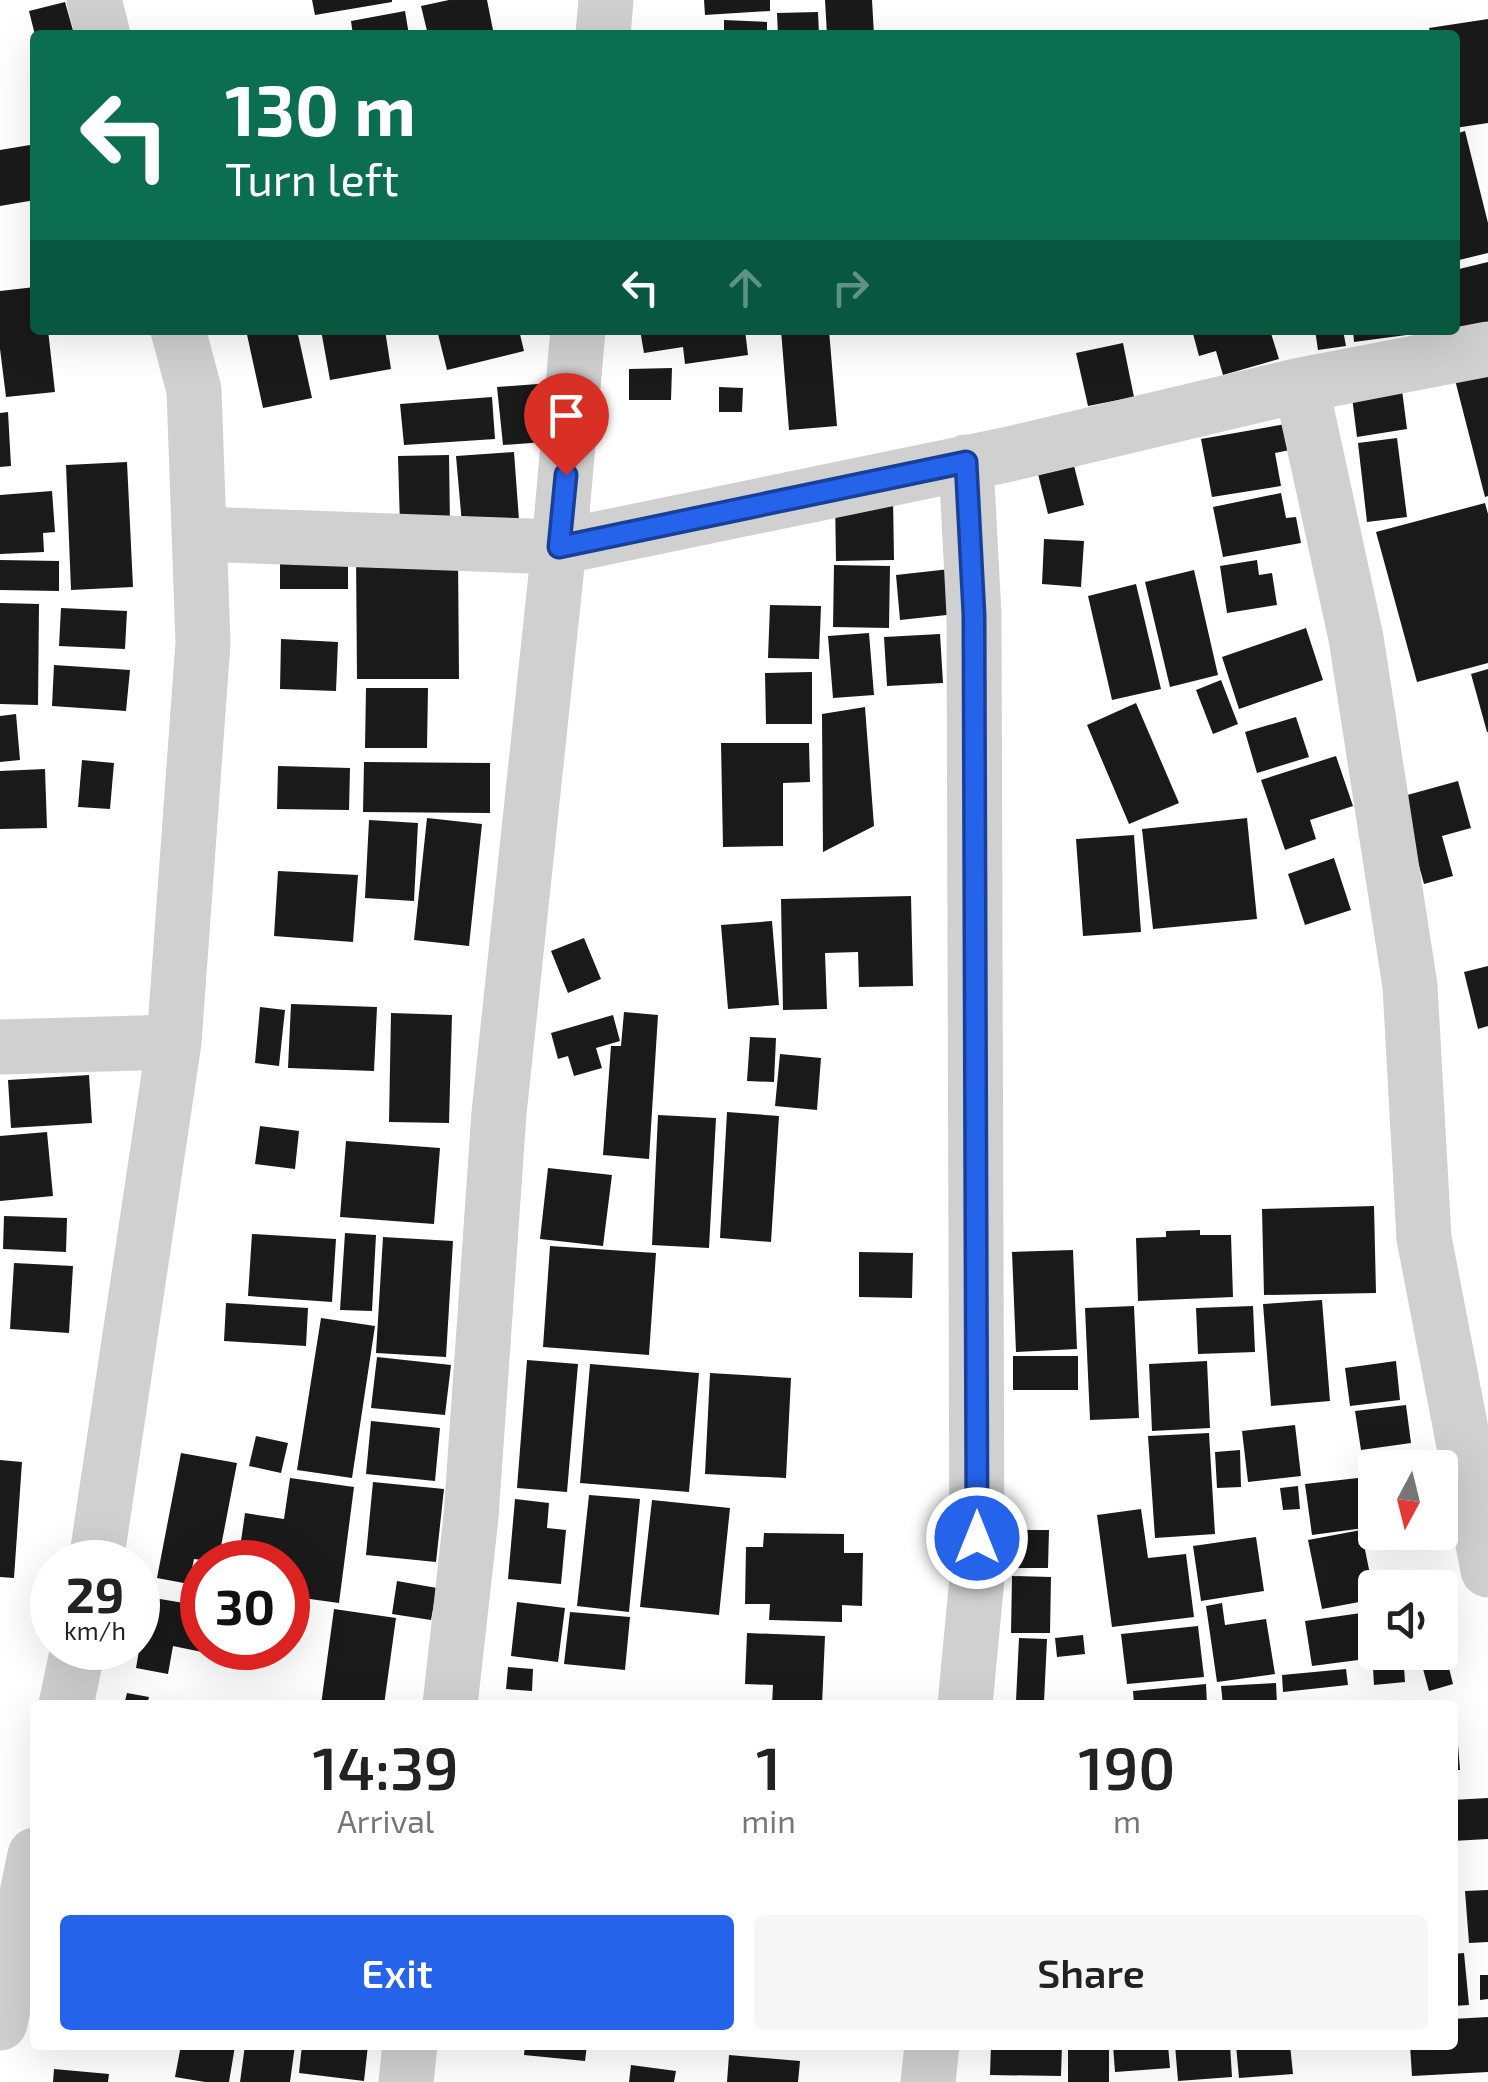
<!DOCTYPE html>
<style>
:root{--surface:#fff;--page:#f6f6f6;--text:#222;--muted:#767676;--accent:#2563eb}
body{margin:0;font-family:"Exo 2",sans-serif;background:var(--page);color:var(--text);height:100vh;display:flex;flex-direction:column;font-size:38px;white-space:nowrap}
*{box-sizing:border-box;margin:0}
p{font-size:32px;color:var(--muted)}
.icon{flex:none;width:55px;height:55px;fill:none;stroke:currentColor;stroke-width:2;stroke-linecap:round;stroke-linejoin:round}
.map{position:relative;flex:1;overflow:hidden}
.panel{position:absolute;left:30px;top:1700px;width:1428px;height:350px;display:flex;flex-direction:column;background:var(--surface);border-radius:10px;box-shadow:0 10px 40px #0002}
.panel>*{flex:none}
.hud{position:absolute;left:30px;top:30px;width:1430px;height:305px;border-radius:10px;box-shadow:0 10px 40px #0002;background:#0b6e4f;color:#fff;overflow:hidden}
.needle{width:65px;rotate:187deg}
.buttons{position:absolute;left:1358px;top:1450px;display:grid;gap:20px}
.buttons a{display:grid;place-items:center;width:100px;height:100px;border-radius:10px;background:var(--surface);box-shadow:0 10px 40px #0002;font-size:50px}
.speed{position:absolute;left:30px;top:1540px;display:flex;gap:20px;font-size:50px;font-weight:700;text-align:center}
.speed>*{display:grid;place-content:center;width:130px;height:130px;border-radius:50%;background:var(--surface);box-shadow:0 10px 40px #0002;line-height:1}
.speed small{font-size:25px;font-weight:400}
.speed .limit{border:15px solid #d22;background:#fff;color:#111}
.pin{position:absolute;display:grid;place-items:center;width:85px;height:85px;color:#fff;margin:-102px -42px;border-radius:50% 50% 50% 0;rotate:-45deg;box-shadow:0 0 10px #0007}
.pin .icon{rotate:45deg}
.me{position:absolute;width:110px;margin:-55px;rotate:0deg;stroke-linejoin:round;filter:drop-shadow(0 0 8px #0008)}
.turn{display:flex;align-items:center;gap:35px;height:210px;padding:0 30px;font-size:45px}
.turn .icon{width:130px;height:130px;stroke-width:2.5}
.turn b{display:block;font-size:70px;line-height:85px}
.lanes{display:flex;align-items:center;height:95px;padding:0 30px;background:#0003;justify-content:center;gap:50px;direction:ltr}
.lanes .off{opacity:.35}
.eta{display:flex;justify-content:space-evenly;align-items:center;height:170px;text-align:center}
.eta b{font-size:60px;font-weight:600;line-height:70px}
.primary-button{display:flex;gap:20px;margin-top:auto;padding:20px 30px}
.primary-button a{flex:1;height:115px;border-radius:10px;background:var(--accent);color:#fff;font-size:40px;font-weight:600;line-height:115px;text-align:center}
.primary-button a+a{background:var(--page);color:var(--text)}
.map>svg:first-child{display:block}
</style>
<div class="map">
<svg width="1488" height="2082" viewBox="0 0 1488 2082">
<rect width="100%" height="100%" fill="#fff"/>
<path fill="#1a1a1a" d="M312,0h80v2l-77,13z
M449,0h38l7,35h-66l-7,-29z
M704,0h66v11l-65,4z
M825,0h47l2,35h-47z
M65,2l9,32 -39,1 -6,-24z
M405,11l4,24h-56l-2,-14z
M818,12l1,23h-41l-1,-22z
M1488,19v104l-33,5v-93h-24l-2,-7z
M724,20l43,2v13h-43z
M1465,131l23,92v30l-33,8v-127z
M30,145l5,26v29l-35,6v-56z
M1488,262v60l-33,9v-61z
M35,287v43h13l7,62 -49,5 -6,-48v-58z
M246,330h51l15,68 -49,10z
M321,330h64l6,39 -61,11z
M437,330h82l5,21 -77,19z
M640,330h105l3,25 -63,9 -2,-17 -39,6z
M781,330h48l8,96 -48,4z
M1192,330h78l9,29 -56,16 -7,-24 -17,5z
M1315,330h28l3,16 -28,4z
M1353,330h76v2l-75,10z
M1123,343l11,54 -46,9 -12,-53z
M1488,367v129l-3,1 -31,-121z
M672,368l-1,32h-42v-31z
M538,384l6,58 -41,3 -6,-58z
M719,387l24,1 -1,24h-23z
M1402,390l5,39 -50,8 -5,-40z
M492,397l3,42 -91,6 -4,-41z
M8,412l3,54 -11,1v-54z
M1291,423l4,26 -20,4 6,33 -69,11 -11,-58z
M1397,438l10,79 -40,5 -9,-79z
M514,452l5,68 -57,4 -6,-68z
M449,455l1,70 -50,1 -2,-70z
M127,462l6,125 -62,3 -5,-125z
M1073,462l11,43 -36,9 -11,-44z
M52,491l3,41 -12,1 1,19 -44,2v-59z
M1281,493l5,25 10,-1 5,26 -78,14 -10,-50z
M893,496l1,64 -58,1 -1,-64z
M1485,503l3,11v149l-71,19 -41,-150z
M1044,539l40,2 -3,46 -39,-3z
M348,547v42h-68v-41z
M356,553h102l1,126h-102z
M0,560l59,1v30l-59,-1z
M1257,560l2,15 13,-2 5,32 -50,8 -7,-47z
M834,565l56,1 -1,62 -56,-1z
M950,569l6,45 -56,6 -4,-45z
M1194,570l24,105 -48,12 -25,-105z
M1136,584l25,105 -49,11 -24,-104z
M0,603l39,1 -1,101 -38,-1z
M770,605l51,1 -2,53 -51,-1z
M61,608l66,3 -2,38 -66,-3z
M1306,628l17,52 -84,29 -17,-52z
M869,633l5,62 -41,3 -5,-62z
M940,634l3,49 -56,3 -3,-49z
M281,639l57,3 -2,49 -56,-2z
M54,665l76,5 -4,41 -74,-5z
M1488,669v63h-1l-16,-58z
M812,672v52h-46l-1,-51z
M1221,680l17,44 -25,10 -17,-44z
M366,688h62l-1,60h-62z
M1136,703l43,100 -50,21 -42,-99z
M865,707l9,119 -51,26 -1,-138z
M16,714l4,46 -20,2v-46z
M1296,717l13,40 -52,16 -12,-41z
M721,743h88l1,39 -27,1v63l-60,1z
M1336,756l17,50 -43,14 6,19 -31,11 -24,-70z
M82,760l32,3 -4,46 -32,-2z
M364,762l126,1v50l-127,-1z
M278,766l72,2 -1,42 -72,-1z
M45,769l2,59 -47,1v-58z
M1458,781l13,47 -29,8 11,40 -29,8 -24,-87z
M427,818l55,6 -13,122 -55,-6z
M1247,818l10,101 -104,10 -11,-100z
M369,820l49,3 -4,78 -49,-3z
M1134,835l7,97 -58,4 -7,-97z
M1334,858l17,52 -46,15 -17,-51z
M278,871l80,4 -5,67 -79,-6z
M911,896l2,90 -54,1 -1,-35 -33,1 2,56 -44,1 -2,-111z
M772,921l7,84 -51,4 -7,-84z
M584,938l17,41 -33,14 -17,-42z
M1488,966v60l-10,3 -14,-57z
M291,1004l86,3 -3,64 -86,-3z
M260,1007l25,3 -6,56 -24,-3z
M624,1012l34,3 -9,144 -46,-4 8,-109h10z
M391,1013l61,2 -3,108 -60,-1z
M613,1015l7,26 -24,7 6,20 -28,8 -6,-20 -10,3 -7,-26z
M750,1037l26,1 -2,44 -27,-1z
M780,1054l41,4 -4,52 -42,-4z
M89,1075l3,48 -81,5 -3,-48z
M727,1112l52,4 -8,126 -51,-4z
M658,1115l58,3 -7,130 -57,-3z
M260,1126l39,5 -4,38 -40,-5z
M47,1132l6,64 -53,5v-65z
M346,1141l94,7 -6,76 -94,-7z
M548,1168l64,7 -9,71 -63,-7z
M1374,1206l2,87 -112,2 -2,-86z
M4,1216l63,2 -1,34 -63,-3z
M1200,1230v5h31l2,62 -95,4 -2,-63 30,-1v-6z
M345,1233l31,2 -4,76 -32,-1z
M252,1234l84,5 -4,63 -84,-6z
M383,1237l70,4 -7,116 -70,-4z
M550,1246l106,7 -7,102 -106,-8z
M1073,1250l4,99 -61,3 -4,-100z
M859,1252l54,1 -1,45 -53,-1z
M14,1263l59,3 -4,67 -59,-4z
M1322,1300l8,101 -59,5 -8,-102z
M226,1303l82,5 -2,38 -82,-5z
M1134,1306l5,112 -49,2 -5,-112z
M1253,1306l2,46 -57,2 -2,-46z
M321,1318l54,8 -23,152 -55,-8z
M1013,1356h65v34h-65z
M377,1357l74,8 -6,50 -74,-7z
M527,1360l51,4 -11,128 -50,-4z
M1207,1361l3,67 -58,3 -3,-67z
M1396,1361l4,39 -50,6 -5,-38z
M590,1364l109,9 -10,119 -109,-9z
M710,1373l81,5 -5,100 -81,-4z
M1406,1405l5,38 -50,7 -6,-39z
M371,1421l69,7 -5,53 -69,-7z
M1295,1425l6,51 -53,6 -6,-51z
M1209,1433l6,101 -60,4 -7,-102z
M256,1436l32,7 -7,30 -32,-7z
M1240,1450l1,37 -24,1 -2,-36z
M181,1453l56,10 -19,99 -24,-3 -5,25 -32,-6z
M0,1460l22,2 -8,116 -14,-1z
M290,1478l64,9 -15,116 -51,-7v-34h-50l7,-49 39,6z
M1358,1478l6,50 -52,7 -7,-51z
M373,1482l71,7 -8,73 -70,-7z
M1298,1486l2,23 -17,1 -3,-22z
M589,1495l51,4 -11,113 -52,-6z
M515,1499l34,4 -2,25 19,2 -5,54 -53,-5z
M652,1500l78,8 -11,107 -79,-8z
M1141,1509l7,49 38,-4 8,63 -82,10 -15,-112z
M1020,1530h29l-1,38h-30z
M1361,1530l14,69 -53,10 -14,-69z
M764,1533l80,1v19h19l-1,53 -20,-1v17l-73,-2 1,-16h-25l1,-57h17z
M1256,1537l8,54 -63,10 -8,-55z
M1012,1576l39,1 -1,56h-39z
M397,1581l40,7 -6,32 -39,-6z
M148,1597l54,9v46l-29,-6 -5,28 -32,-6z
M517,1602l48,6 -7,54 -47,-6z
M1222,1603l3,22 41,-6 9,55 -58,8 -11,-76z
M334,1609l62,9 -12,87h-63z
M1375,1611v41h21l1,3 -85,11 -7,-45z
M570,1612l60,5 -5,53 -61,-6z
M1198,1626l6,51 -77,7 -6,-50z
M747,1633l78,3 -3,69h-50l1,-20 -28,-1z
M1083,1635l2,19 -28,3 -2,-19z
M1019,1638l28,1 -3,63 -28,-1z
M231,1648h47l-2,11 -46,-8z
M1445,1652l8,32 -24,7 -9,-33z
M508,1667l25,2 -1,22 -26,-2z
M1404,1667l1,15 -31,3 -1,-17z
M1346,1669l2,16 -65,7 -1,-17z
M1276,1683l1,22h-54l-2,-19z
M1206,1684l1,21h-73l-1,-14z
M127,1693l22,4 -2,8h-23z
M1452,1719h4l4,51h-8z
M1488,1798v41l-36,2v-41z
M1488,1890v52l-19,1 -4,-52z
M1452,1901h3l3,43 -6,1z
M1464,1953l5,52 -17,1v-52z
M1480,1975h8v24l-8,1z
M1488,2017v55l-76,4 -2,-31h42v-26z
M181,2045l54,1 -6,36h-24l-30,-5z
M245,2045h50l-5,37h-50z
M302,2045h66l-4,36 -65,-8z
M525,2045h62l-2,16 -61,-6z
M991,2045h71l-1,31 -71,-1z
M1068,2045h41v37h-41z
M1113,2045h55l2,23 -55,4z
M1175,2045h55l2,32 -54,4z
M1236,2045h54l3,29 -54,4z
M729,2055l71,6 -2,21h-71z
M631,2065l45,6 -2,11h-45z
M54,2069l55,5 -1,8h-55z"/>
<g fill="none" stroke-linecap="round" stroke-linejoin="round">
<path stroke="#d0d0d0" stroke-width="55" d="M94,0l9,35
M603,35l3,-35
M1301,385l55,253 54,348 14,252 64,332
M199,534l360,13 446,-92 296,-70 187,-36
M0,1047l174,-5
M96,1562l78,-520 29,-399 -9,-253 -16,-60
M66,1705l12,-57
M450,1705l21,-188 28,-404 60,-566 19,-217
M965,1705l12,-127 -3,-963 -8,-153
M0,2023l35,-168
M406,2082l4,-37
M928,2082l4,-37"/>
</g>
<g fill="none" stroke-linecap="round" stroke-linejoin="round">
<g stroke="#184099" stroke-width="25">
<path id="route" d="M566,475l-7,72 407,-85 8,153 3,923"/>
</g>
<use href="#route" stroke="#2563eb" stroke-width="18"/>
</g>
</svg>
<div class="buttons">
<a><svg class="needle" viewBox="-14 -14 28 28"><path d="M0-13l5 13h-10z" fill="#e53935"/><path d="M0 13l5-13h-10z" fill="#767676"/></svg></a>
<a><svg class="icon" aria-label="sound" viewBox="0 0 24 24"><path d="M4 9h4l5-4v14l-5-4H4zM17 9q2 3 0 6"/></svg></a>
</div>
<div class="speed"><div>29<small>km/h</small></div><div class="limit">30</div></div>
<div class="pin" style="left:566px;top:475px;background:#d93025"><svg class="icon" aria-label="arrive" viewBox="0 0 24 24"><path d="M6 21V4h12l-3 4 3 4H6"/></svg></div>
<svg class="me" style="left:977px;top:1538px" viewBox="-20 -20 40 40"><circle r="17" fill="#2563eb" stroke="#fff" stroke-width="3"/><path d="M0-11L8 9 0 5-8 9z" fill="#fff"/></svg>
<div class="hud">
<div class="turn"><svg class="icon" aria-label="left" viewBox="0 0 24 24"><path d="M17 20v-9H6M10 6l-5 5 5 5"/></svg><div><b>130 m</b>Turn left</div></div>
<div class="lanes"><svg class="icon" aria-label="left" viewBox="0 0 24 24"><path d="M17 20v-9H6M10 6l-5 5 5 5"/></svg><svg class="icon off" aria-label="ahead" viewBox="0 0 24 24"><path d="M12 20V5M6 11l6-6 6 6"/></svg><svg class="icon off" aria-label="right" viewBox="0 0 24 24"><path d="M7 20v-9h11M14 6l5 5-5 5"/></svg></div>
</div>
<section class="panel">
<div class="eta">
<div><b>14:39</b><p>Arrival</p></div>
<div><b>1</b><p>min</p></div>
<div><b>190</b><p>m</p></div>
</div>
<div class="primary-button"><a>Exit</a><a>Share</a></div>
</section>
</div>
